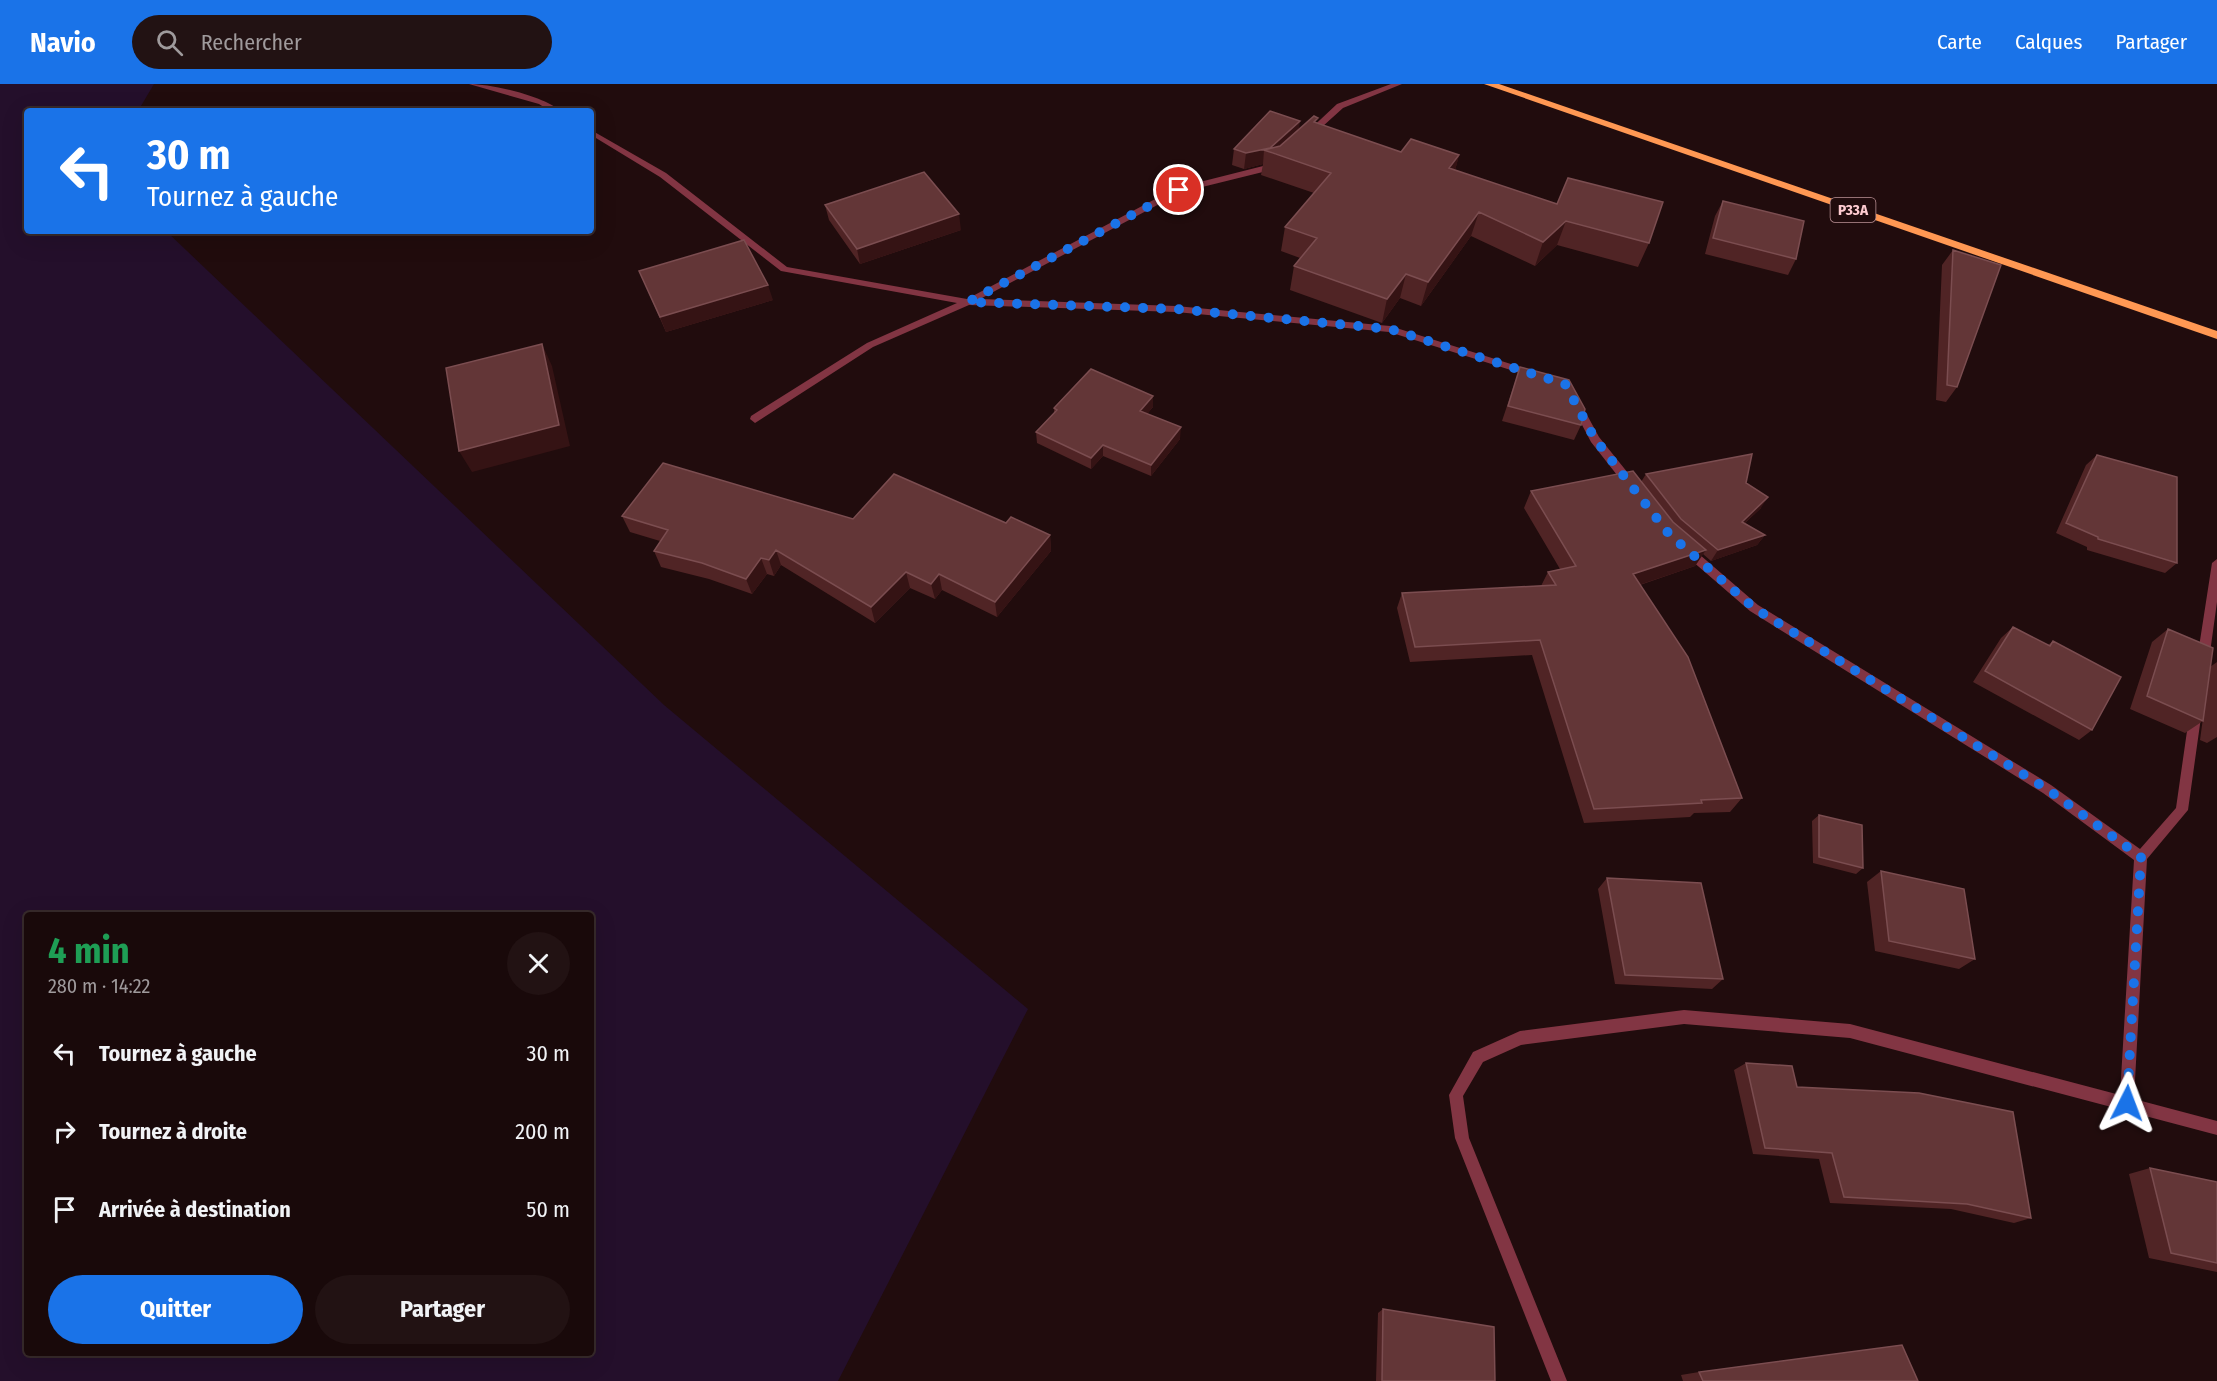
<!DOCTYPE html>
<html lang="fr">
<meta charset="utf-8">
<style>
:root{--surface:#19090a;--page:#221213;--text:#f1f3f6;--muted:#9f9a9c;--line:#372a2b;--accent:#1a73e8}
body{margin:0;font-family:"Fira Sans Condensed",sans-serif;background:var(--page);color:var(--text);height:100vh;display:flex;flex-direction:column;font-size:22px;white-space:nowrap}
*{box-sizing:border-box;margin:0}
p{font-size:20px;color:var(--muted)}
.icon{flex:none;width:33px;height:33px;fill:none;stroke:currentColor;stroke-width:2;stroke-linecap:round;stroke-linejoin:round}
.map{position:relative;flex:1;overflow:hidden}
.sheet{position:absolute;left:24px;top:828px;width:570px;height:444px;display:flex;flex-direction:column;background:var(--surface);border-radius:6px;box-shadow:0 6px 24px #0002,0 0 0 2px var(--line)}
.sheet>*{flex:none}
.banner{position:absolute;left:24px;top:24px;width:570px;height:126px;border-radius:6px;box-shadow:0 6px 24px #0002,0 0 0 2px var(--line);background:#1a73e8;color:#fff;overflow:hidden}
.pin{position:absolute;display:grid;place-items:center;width:51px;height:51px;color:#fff;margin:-26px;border:3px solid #fff;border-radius:50%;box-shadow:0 2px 6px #0007}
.me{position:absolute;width:66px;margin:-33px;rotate:3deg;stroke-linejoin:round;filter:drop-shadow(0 0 4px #0008)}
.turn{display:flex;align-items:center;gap:21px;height:126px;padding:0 24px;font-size:27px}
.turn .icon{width:78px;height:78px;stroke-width:2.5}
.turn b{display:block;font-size:42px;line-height:51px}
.round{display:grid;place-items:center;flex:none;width:63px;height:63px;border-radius:32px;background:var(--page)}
.headline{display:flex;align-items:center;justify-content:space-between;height:102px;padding:0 24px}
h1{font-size:36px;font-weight:700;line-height:45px;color:#1e9e55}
.action{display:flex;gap:12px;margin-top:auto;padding:12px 24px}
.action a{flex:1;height:69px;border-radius:36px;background:var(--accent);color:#fff;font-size:24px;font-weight:700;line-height:69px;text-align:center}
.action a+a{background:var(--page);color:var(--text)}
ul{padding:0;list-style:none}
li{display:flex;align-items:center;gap:18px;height:78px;padding:0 24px}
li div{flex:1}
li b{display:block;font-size:22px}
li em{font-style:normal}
header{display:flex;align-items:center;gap:36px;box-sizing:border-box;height:84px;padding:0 30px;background:var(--accent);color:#fff}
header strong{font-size:28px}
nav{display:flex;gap:33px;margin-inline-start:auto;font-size:21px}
.search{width:420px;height:54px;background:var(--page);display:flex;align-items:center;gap:15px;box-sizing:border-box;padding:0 21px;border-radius:33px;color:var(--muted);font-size:22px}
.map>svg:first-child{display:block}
</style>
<header>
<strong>Navio</strong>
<div class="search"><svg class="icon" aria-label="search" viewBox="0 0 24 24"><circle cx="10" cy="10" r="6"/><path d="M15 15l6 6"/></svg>Rechercher</div>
<nav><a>Carte</a><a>Calques</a><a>Partager</a></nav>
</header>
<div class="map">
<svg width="2217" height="1297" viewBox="0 0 2217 1297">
<rect width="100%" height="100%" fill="#210c0d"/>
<path fill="#240f2b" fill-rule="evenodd" d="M0,0h154l-16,27h-111v120h139l498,474 364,304 -190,372h-838zM27,831h564v438h-564z"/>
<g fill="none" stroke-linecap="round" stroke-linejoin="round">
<path fill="#823543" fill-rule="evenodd" d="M469,0c23,0 75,12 91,27h-10l-11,-7z
M1391,0h11l-59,24 -31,28 -7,-2 32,-30z
M591,46l75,43 121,94 180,32 209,-111 103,-26 1,2 -5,5 -93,23 -202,107 196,7 214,20 146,46 2,2 -5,3 -144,-45 -213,-20 -207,-7 -96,42 -118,76 -5,-4 1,-3 116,-73 90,-40 -176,-32 -121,-94 -69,-42z
M1576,317l4,1 19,35 37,46 1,3 -1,3h-8l-37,-47 -20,-38z
M1688,463l4,1 66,57 293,180 89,64 36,-41 14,-98 2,-4h8l2,4 -14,100 -41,49 -13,240 83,22v14l-367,-97 -166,-14 -163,21 -38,17 -20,34 6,42 98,243h-16l-96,-243 -6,-43 24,-43 47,-21 164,-21 166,14 270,71 14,-235 -91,-67 -293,-182 -66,-57 -1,-3z
M2217,475v43l-8,58 -2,3h-8l-2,-3 15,-97z"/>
<path fill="#ff9853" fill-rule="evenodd" d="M1484,0h15l718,247v8z"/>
</g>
<path fill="#502425" d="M1317,39l84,29 58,3 -4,15 194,73 -11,24 -81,-22 -22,21 -64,-30 -50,70 -21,-8 -18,25 -92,-33 4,-24 6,-8 -19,-7 4,-24 29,-34 -53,-18 2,-11 -19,5 -12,-4 2,-16z
M1723,117l73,58 -8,16 -83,-21 10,-38z
M825,121l136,25 -101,34 -31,-44z
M1953,166l4,137 -11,15 -10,-2 6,-135z
M639,187l134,29 -107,32z
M1520,283l61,58 -7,15 -72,-19z
M1153,312v11l-6,7 33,25 -29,37 -48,-20 -12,13 -54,-26 -1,-11 18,-19v-5z
M2097,371l80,108 -12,10 -78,-23v-3l-31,-14 30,-68z
M1646,390l100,9 15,25 -16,15 20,12 -8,10 -46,16 -8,-7 -8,12 -55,19 102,213 -12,14 -36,1 -4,4 -106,6 -52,-168 -122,7 -13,-54 5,-15 139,-7 7,-14 12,-3 -36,-61 7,-17 110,-9z
M622,432l231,3 153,4 44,12 1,16 -54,66 -55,-27 -7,9 -25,-11 -35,35 -94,-58 -7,11 -7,-2 -15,20 -43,-15 -48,-12 -7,-16 6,-10 -30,-9z
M2013,543l35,18 5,-4 39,89 -13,10 -106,-58 28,-44z
M2168,545l35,92 -18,12 -55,-24 22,-67z
M2217,578v75l-10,6 -7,-3 10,-73z
M1819,731l44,53 -7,6 -43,-11 -1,-42z
M1881,787l94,88 -16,10 -84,-18 -8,-69z
M1607,794l116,101 -11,10 -97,-5 -17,-95z
M1746,979l51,24 234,131 -17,5 -63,-14 -121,-6 -11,-44 -66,-5 -19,-84z
M2150,1084l67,14v90l-68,-14 -20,-84z
M1383,1225l112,72h-119l2,-68z
M1699,1288l219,9h-235l-2,-6z"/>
<path fill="#351314" d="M1300,37l-2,15 -21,19 -13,-5 -1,14 -19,5 2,-16z
M1459,71l-6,24 -4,-11z
M1479,128l-8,24 -50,70 7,-24z
M959,130l2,16 -101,34 -3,-15z
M1566,137l-9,24 -22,21 8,-24z
M1406,190l-6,24 -18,25 5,-24z
M768,201l5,15 -107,32 -6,-15z
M542,260l10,22 18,80 -98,26 -13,-21z
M1153,312v11l-13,15v-11z
M1181,343l-1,12 -29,37v-11z
M1103,361v11l-12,13v-11z
M1768,413l-7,11 -26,24 7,-10z
M1050,451l1,16 -54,66 -2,-15z
M1765,451l-8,10 -46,16 7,-11z
M776,466l5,15 -7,11 -5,-16z
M1706,466l-11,16 -71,24 9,-16z
M761,474l6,16 -15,20 -6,-15z
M906,488l4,16 -35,35 -4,-16z
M939,490l3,16 -7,9 -4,-15z"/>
<path fill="#633637" stroke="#7b4d50" stroke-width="1.5" d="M1270,27l30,10 -30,27 -24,5 -12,-4z
M1314,32l4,2 -4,4 87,30 10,-13 48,16 -10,13 108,36 11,-26 95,24 -14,41 -83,-22 -23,21 -64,-30 -51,70 -22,-8 -19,25 -93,-33 23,-28 -32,-11 46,-54 -67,-23 16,-4z
M924,88l35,42 -102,35 -32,-44z
M1723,117l81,20 -8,38 -83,-21z
M744,156l24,45 -108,32 -21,-46z
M1953,166l48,15 -44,122 -10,-2z
M542,260l17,81 -100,26 -13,-83z
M1520,283l49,13 16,29 -4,16 -73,-19z
M1091,285l62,27 -13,15 41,16 -30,38 -48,-20 -12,13 -55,-26 21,-22 -3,-2z
M1752,370l-6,29 22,14 -26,25 23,13 -47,15 -37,-31 -35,-45z
M2097,371l80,22v86l-79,-24v-2l-32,-14z
M663,379l190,56 41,-45 112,49 5,-6 39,18 -55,67 -56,-28 -8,10 -25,-12 -35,35 -95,-57 -7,10 -8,-2 -15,21 -44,-16 -48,-12 14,-21 -46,-14z
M1633,387l40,51 33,28 -73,24 55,83 54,141 -41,2 1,3 -108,6 -54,-169 -125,7 -13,-54 154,-8 -8,-13 28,-6 -45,-75z
M2013,543l37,19 3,-5 68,36 -29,53 -107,-59z
M2168,545l45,19 -10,73 -56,-25z
M1819,731l43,10 1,43 -44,-11z
M1881,787l83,18 11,70 -86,-18z
M1607,794l94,5 22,96 -98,-4z
M1746,979l46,3 5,21 122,6 94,19 18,106 -64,-14 -123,-7 -12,-44 -67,-5z
M2150,1084l67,14v81l-46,-10z
M1383,1225l111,18 1,54h-113z
M1902,1261l16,36h-215l-4,-9z"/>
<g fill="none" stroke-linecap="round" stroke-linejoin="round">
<path stroke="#1a73e8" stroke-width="10" stroke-dasharray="0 18" d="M1179,106l-211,112 208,7 214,20 175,55 30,55 74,95 85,74 293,181 94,68 -14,246"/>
</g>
<g text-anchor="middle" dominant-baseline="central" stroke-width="6" stroke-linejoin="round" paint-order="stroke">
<rect fill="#210c0d" stroke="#bc9296" stroke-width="1.5" x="1830.5" y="114" width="45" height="24" rx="4.5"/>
<g font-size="15" font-weight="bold" fill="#ffccd1">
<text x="1853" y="126">P33A</text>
</g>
</g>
</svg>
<div class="pin" style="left:1179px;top:106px;background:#d93025"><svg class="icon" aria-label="arrive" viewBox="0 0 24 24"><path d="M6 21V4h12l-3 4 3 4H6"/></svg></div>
<svg class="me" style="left:2127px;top:1019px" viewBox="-20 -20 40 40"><path d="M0-17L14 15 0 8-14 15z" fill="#1a73e8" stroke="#fff" stroke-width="4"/></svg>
<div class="banner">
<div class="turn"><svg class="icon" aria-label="left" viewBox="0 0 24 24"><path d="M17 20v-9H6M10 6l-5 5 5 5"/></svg><div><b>30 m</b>Tournez à gauche</div></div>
</div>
<section class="sheet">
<div class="headline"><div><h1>4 min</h1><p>280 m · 14:22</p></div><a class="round"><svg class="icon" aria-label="close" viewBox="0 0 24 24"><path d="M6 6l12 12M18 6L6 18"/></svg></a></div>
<ul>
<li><svg class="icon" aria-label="left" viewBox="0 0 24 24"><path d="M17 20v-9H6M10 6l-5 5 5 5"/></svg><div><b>Tournez à gauche</b></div><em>30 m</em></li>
<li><svg class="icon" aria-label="right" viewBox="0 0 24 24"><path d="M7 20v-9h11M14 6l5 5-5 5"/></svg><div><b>Tournez à droite</b></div><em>200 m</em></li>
<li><svg class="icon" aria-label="arrive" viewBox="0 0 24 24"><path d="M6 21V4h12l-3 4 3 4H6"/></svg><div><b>Arrivée à destination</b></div><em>50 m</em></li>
</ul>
<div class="action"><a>Quitter</a><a>Partager</a></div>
</section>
</div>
